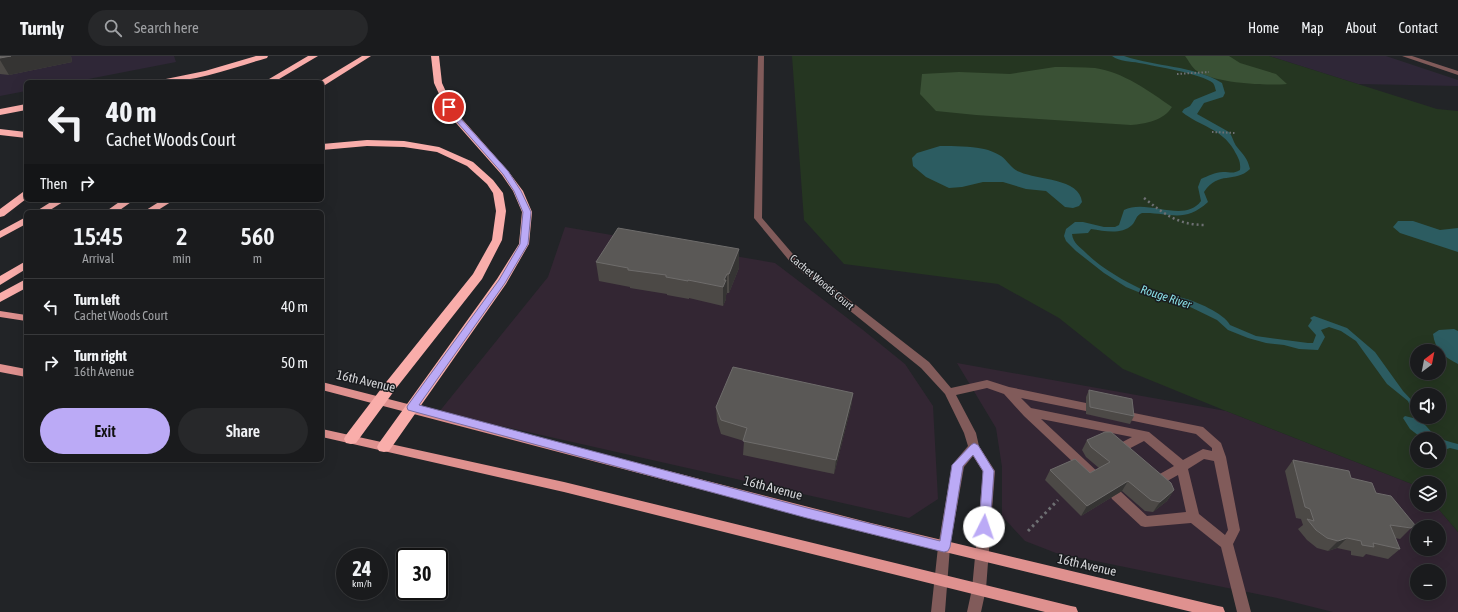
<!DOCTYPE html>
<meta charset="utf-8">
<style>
:root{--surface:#1a1b1d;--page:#27282a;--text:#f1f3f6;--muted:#9fa1a4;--line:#38393b;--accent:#bbaaf6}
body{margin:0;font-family:"Asap Condensed",sans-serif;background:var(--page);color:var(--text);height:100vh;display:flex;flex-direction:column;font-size:15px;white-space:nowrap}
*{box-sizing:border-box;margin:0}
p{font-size:13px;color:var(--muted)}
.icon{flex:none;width:22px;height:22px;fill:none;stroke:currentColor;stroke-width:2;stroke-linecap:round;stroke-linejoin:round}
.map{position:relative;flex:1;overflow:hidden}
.side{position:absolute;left:24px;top:154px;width:300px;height:252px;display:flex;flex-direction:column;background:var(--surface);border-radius:6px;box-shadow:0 4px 16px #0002,0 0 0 1px var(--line)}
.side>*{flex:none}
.guide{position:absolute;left:24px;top:24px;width:300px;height:122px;border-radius:6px;box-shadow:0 4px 16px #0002,0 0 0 1px var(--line);background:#1a1b1d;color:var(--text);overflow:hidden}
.needle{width:26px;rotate:32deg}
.buttons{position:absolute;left:1410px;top:288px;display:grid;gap:8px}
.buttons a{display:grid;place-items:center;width:36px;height:36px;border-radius:50%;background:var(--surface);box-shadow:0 4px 16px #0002,0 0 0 1px var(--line);font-size:20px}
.speed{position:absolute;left:336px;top:492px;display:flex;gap:8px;font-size:20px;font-weight:700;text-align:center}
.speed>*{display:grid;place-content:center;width:52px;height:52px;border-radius:50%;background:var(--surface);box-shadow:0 4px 16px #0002,0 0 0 1px var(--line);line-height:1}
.speed small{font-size:10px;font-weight:400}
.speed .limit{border:2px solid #111;border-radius:6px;background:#fff;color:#111}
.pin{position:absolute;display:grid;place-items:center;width:34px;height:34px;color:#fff;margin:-17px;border:2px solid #fff;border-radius:50%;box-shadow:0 1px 4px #0007}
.me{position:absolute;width:44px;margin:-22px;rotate:4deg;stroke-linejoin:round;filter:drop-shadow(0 0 3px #0008)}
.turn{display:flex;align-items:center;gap:14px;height:84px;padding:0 16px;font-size:18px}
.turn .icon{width:52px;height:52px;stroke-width:2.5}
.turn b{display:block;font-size:28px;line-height:34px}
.then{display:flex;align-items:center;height:38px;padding:0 16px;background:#0003;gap:8px;font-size:15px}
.eta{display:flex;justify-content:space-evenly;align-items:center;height:68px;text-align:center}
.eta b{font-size:24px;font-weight:600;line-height:28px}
.action{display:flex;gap:8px;margin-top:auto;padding:8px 16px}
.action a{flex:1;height:46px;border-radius:24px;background:var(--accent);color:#111;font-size:16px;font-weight:600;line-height:46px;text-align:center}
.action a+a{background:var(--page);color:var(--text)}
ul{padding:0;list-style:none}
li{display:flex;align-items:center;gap:12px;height:56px;padding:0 16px;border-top:1px solid var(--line)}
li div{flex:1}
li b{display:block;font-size:15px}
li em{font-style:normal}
header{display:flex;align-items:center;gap:24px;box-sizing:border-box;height:56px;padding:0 20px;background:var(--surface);border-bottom:1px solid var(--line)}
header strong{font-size:19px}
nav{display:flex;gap:22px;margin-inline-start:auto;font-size:14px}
.search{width:280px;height:36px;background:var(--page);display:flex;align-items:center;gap:10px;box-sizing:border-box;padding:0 14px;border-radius:22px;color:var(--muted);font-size:15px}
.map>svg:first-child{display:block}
</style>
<header>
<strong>Turnly</strong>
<div class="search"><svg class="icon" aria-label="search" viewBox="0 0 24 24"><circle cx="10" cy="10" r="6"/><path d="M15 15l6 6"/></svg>Search here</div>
<nav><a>Home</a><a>Map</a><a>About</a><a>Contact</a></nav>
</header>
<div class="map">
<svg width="1458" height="556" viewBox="0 0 1458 556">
<rect width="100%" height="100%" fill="#222427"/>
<path fill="#332633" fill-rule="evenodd" d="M565,171l210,36 88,67 42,34 28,42 5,93 -29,19 -470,-106 109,-135z
M957,307l269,48 191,75v19h18l23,27v80h-125l-56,-14 -221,-45 -31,-12 -23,-25v-49l-6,-39zM1417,471h22v22h-22zM1417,515h22v22h-22z"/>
<path fill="#2f2737" d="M0,0h174l2,6 -103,20h-47v9l-26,5z
M1269,0h117l72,24v6l-100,-2z"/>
<path fill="#253621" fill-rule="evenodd" d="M792,0h477l168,53 21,2v421l-23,-27h4v-22h-22v3l-191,-75 -103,-42 -64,-51 -61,-34 -154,-20 -40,-44zM1417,295h22v22h-22zM1417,339h22v22h-22zM1417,383h22v22h-22z"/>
<path fill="#3a5135" d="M1185,0h44l11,7 36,11 11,10c-21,2 -73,-1 -90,-13 -5,-3 -8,-10 -12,-15z
M1055,11c13,0 27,0 40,1 28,4 54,23 77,39 -8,13 -26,17 -41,18l-155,-10 -40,-4 -16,-17 2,-20 37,-2 51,2z"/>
<path fill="#2c5c61" d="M1112,0h12c32,11 68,9 98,27l3,10 -2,4 -19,6 -7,11 32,18c4,5 4,10 8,15 7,9 10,10 13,22 -16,15 -31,1 -46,23l4,10c-24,22 -38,10 -66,11 -6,2 -6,8 -10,12 -11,10 -27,6 -41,4l-3,4 -16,1c1,9 8,13 14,19 16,16 37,27 57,37 13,5 26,5 40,8 12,3 41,15 47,27l26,11 52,7h5l3,-8 -8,-9 4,-6 -2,-2 4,-2 33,12 28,24 28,39 14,15v11h6l-2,5c6,3 9,10 15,14 6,4 14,6 22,8v6l-8,-2 -6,2 -5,-2v-9h-16l-13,-10 -7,-11 2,-2 8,2 1,-3 -6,-14 -21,-17 -31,-43 -15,-10 -12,-4 -8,3 4,7 -7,13 -19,-1 -15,-4 -18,-2 -18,-5 -20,-8 -11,-10 -37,-18 -32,-6 -22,-9 -22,-14 -28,-22 -10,-10 -2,-5 2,-7 9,-7h8l21,5h11l4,-2 5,-15c23,-12 60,14 77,-9l-3,-14 3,-8c7,-3 14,-7 22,-7 8,0 10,2 17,-2 1,-9 -2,-12 -6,-20 -13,-22 -33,-23 -52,-38l2,-3 6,-3 4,-6 22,-9c-1,-3 -1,-5 -3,-8 -11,-9 -58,-17 -74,-20 -9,-2 -19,-1 -27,-7z
M940,90c15,0 29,0 44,3 5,1 12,4 17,7 7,5 10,13 19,16 17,8 60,6 62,30l-3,4 -6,2 -8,-1 -19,-16 -20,-2 -23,-7h-20l-21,5 -13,1 -23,-11 -13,-11 -1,-8 5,-5z
M1398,165h15l27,9 18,-2v24l-58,-19 -7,-6z
M1454,273l4,2v33c-14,-7 -23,-14 -25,-30l6,-4z"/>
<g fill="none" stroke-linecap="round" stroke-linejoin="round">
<path stroke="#6e7073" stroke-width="2" stroke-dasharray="1.5 2" stroke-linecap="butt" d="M1177,18l32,-2
M1212,76l23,1"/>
<path stroke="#6e7073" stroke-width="2.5" stroke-dasharray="2 3" stroke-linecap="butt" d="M1144,142c20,16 34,27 61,27"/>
<path stroke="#6e7073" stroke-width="3" stroke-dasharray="2.5 3.5" stroke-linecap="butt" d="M1028,475l30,-31"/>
<path fill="#815b5a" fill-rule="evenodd" d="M758,0h6l-2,162 36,42 131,102 22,26 36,-8 22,7 77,16 4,1 1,3 -1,3 -4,1 -65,-13 10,10 118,24 34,28 20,-11 9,2v-3l-16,-14 -67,-14 -4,-1 -2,-3 2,-3 4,-1 74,15 18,16 5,14 14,73 -7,14 18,68h-14l-16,-65 -30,-24 -46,4 -4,-1 -29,-27 -2,-4 2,-4 4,-1 4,1 27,25 39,-4 -8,-37 -25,14 -4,-1 -2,-4 2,-4 25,-14 -30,-25 -29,15 -4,-2 -2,-3 2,-3 21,-11 -91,-18 59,55 2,3 -2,3 -4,2 -4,-2 -68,-64 -20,-22 -17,-6 -31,7 20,38 3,13 16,25 -9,118 -5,23h-14l5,-23 11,-117 -10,-16 -9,11 -14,80 -5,65h-14l7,-65 14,-82 16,-19 -4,-13 -19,-39 -24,-26 -129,-104 -38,-46zM1204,403l10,2 14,69 -3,5 -26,-21 -11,-45z
M1402,0h10l46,15v4z"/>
<path fill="#df918f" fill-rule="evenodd" d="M0,255l26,4v6l-26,-4z
M0,308l26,5v8l-26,-5z
M322,326l549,141 347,83 5,1 2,5h-33l-321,-78 -549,-144z
M322,373l242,53 507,124 5,1 2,5h-33l-481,-120 -242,-55z"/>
<path fill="#f9adaa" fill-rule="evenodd" d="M256,0h12l-1,2c-35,10 -71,24 -107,24l1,-2 44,-9z
M308,0h10l-44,26h-10z
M362,0h9l-46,29h-3v-3h-3z
M431,0h8l3,27 11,24 9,12 46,52 15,20 9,21 -3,32 -23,40 -117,167 -5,1 -5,-1 -2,-4 2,-4 118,-164 22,-35 3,-32 -9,-21 -11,-16 -46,-52 -11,-16 -11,-24z
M26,48v6l-26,5v-6z
M0,73l26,3v6l-26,-3z
M367,84l37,1 35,6 34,15 20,18 10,13 3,18 -4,29 -20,39 -85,108 -41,56 -5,1 -5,-1 -2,-4 2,-4 41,-54 86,-107 19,-34 4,-29 -3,-18 -6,-9 -20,-18 -30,-14 -33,-5 -37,-1 -45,4v-6z
M26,135v8l-22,17 -4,1v-8l23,-17z
M54,144h12l-19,12h-12z
M122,144h12l-17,12h-12z
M162,144h12l-19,12h-12z
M26,161v7l-26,14v-7z
M26,205v8l-26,16v-9z
M26,223v9l-26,14v-9z"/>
</g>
<path fill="#4c4946" d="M0,0h71l1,6 -63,13 -9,-1z
M739,193v19l-10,25h-2l-1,2v4l-3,7 -34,-8v1l-22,-4v-1l-37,-6v-1l-31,-6 -3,-19z
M1089,334l45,26 -4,8 -44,-10v-17z
M853,337l-2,14 -17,67 -91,-19 1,-14 -23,-7 -4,-13 -1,-14z
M1087,384l87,50 -7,11 -14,11 -8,-1 -23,-20 -41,25 -36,-36 5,-10 40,3 9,-5 -13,-11 -4,-7z
M1293,404l58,18 25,15 35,35 -11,11 -5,-1 5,11 -12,10 -22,-5 -3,3 -12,-2v-4l-14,-3 -9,3 -11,-3 -10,-8 -9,-11 5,-4 -2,-6 -5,-1 -11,-47z"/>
<path fill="#353433" d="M11,0h60l1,6 -63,13 -9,-15v-2z
M739,193v19l-10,25v-19z
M727,218v19l-1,2v4l-3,7v-19l1,-7z
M853,337l-2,14 -17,67 2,-14z
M1128,425l-6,10 -41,25 6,-10z
M1174,434l-7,11 -14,11 7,-10z
M1347,482l-10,10 -9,3 10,-10z"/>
<path fill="#5a5856" stroke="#6e6c6b" d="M0,0h11l-11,2z
M618,172l121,21 -10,25h-2l-3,6h2l-3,7 -35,-7v1l-22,-4v-2l-38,-5v-2l-32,-6z
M733,311l120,26 -17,67 -93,-19 4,-13 -26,-8 -5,-13z
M1089,334l43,9 2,17 -44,-9z
M1105,376h6l60,51 3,7 -14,12 -9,-2 -23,-19 -41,25 -37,-36 25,-11 15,14 20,-11 -19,-15 -4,-7z
M1293,404l56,11 2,7 21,5 4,10 15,3 24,29 -4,3 -21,-3 10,24 -27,-6 1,4 -12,-2 -1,-4 -14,-3 -9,3 -11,-3 -11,-8 -9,-11 7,2 -4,-12 -5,-2z"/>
<path fill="#bbaaf6" stroke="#7a6ea0" d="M447,50h4l10,13 47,52 13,20 10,21 -3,32 -23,39 -86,122 388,103 133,33 12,-76 19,-20 3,-2 4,2 16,26 -4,56 -1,3 -5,2 -4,-2 -1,-3 4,-56 -10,-16 -10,11 -13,81 -2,4 -4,1 -137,-34 -399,-108 -1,-3 1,-2 91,-125 21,-36 3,-32 -9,-21 -11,-17 -46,-52 -11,-15z"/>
<g text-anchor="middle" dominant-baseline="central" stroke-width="3" stroke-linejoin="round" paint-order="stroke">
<g font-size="11" fill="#d7d8db" stroke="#191b1e">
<text transform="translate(822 226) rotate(40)">Cachet Woods Court</text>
</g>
<g font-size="12" font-style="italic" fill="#89dee5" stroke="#191b1e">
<text transform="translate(1166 241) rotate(18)">Rouge River</text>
</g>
<g font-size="13" fill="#d7d8db" stroke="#191b1e">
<text transform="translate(366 325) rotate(13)">16th Avenue</text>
<text transform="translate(773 432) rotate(15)">16th Avenue</text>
<text transform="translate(1087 509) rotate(13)">16th Avenue</text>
</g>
</g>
</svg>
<div class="buttons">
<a><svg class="needle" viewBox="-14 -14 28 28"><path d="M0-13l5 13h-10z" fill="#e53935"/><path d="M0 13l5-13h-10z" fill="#9fa1a4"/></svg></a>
<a><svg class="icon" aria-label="sound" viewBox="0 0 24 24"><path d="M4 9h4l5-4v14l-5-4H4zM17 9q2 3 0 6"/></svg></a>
<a><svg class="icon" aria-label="search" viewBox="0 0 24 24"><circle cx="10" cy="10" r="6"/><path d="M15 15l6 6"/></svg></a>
<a><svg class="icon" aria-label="layers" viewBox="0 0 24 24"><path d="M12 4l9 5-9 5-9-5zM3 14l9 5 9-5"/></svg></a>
<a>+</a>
<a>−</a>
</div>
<div class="speed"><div>24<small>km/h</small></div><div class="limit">30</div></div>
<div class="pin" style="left:449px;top:51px;background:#d93025"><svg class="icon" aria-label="arrive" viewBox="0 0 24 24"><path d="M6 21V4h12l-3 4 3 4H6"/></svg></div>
<svg class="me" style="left:984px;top:471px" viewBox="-20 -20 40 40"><circle r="19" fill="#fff"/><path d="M0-13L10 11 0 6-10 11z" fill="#bbaaf6"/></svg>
<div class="guide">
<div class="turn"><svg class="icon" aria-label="left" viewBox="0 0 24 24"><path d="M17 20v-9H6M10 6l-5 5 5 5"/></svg><div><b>40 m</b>Cachet Woods Court</div></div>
<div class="then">Then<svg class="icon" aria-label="right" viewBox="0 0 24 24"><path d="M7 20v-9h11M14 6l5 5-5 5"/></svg></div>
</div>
<section class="side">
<div class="eta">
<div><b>15:45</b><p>Arrival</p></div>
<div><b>2</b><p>min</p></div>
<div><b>560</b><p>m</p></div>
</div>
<ul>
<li><svg class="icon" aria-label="left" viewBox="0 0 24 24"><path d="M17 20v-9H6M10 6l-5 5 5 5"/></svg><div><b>Turn left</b><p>Cachet Woods Court</p></div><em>40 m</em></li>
<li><svg class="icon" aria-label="right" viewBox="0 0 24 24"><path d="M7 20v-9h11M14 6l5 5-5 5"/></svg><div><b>Turn right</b><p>16th Avenue</p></div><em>50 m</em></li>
</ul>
<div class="action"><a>Exit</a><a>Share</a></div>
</section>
</div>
